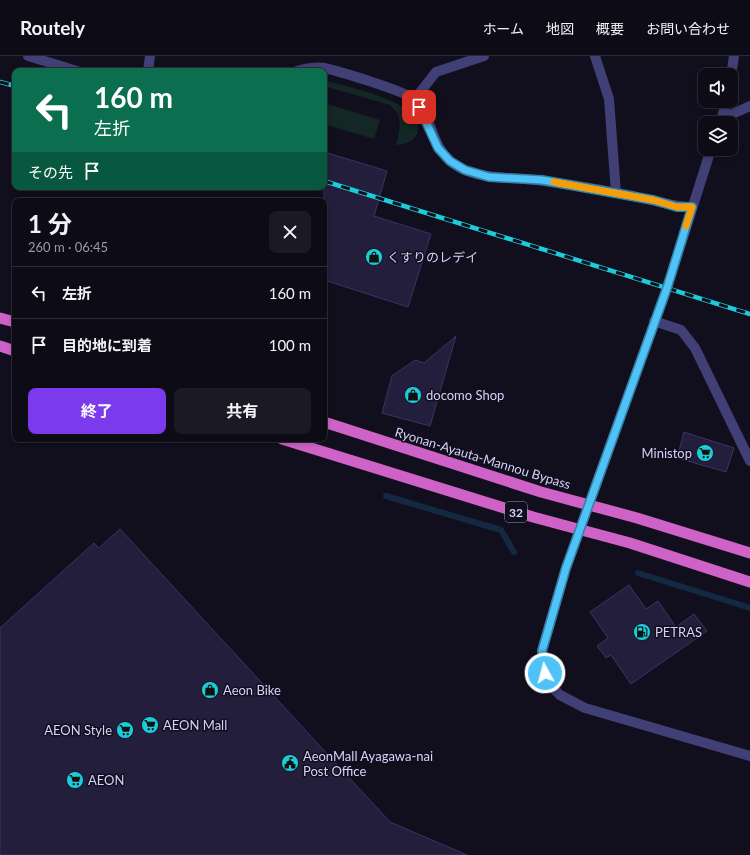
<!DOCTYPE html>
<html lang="ja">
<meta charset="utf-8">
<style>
:root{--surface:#0d0b16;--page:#1b1923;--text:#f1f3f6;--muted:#9a9ba1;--line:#2d2b35;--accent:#7c3aed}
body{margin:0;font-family:Lato,"Noto Sans JP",sans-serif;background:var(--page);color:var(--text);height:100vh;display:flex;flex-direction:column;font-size:15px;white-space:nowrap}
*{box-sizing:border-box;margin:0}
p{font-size:13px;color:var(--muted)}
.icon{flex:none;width:22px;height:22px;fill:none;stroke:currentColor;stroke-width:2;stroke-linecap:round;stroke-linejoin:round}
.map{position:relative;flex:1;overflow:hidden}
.drawer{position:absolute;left:12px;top:142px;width:315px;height:244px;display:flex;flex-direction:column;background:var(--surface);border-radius:8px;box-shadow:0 2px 6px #0003,0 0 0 1px var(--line)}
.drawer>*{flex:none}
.banner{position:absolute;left:12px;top:12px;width:315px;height:122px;border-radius:8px;box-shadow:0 2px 6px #0003,0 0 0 1px var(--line);background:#0b6e4f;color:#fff;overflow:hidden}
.controls{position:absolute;left:698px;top:12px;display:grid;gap:8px}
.controls a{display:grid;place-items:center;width:40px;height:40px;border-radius:8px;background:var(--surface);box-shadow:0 2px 6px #0003,0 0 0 1px var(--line);font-size:20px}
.pin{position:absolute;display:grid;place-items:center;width:34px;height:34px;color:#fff;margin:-17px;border-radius:8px;box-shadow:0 2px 6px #0006}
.me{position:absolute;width:44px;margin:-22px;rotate:353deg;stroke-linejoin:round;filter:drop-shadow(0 0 3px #0008)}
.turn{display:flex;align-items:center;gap:14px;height:84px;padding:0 16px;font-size:18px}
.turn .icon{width:52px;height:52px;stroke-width:2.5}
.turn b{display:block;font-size:28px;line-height:34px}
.then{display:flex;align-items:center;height:38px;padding:0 16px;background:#0003;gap:8px;font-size:15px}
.round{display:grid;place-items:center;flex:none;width:42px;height:42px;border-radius:8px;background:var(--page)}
.head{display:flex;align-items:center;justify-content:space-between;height:68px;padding:0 16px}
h1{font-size:24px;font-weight:700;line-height:30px}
.primary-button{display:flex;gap:8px;margin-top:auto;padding:8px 16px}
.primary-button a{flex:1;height:46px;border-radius:8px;background:var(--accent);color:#fff;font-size:16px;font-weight:700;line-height:46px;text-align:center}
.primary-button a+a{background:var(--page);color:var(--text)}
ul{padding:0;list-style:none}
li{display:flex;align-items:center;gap:12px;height:52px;padding:0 16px;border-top:1px solid var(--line)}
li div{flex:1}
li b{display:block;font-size:15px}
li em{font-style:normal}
header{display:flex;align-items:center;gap:24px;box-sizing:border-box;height:56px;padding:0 20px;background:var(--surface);border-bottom:1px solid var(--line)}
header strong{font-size:19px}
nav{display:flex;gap:22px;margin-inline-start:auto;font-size:14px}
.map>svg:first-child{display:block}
</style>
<header>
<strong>Routely</strong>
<nav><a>ホーム</a><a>地図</a><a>概要</a><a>お問い合わせ</a></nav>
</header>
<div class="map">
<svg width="750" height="799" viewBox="0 0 750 799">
<rect width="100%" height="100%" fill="#110f1e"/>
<path fill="#132725" d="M324,24c19,6 102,22 94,51 -3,11 -13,13 -22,14 4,-16 8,-28 -6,-40l-66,-19z
M324,47l56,17 -6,19 -50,-15z"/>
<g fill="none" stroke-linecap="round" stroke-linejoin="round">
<path stroke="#152841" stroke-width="6" d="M386,440l115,34 13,22
M638,517l112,35"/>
</g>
<path fill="#231e3c" stroke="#3b3365" d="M324,96l63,19 -13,45 57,18 -23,73 -84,-27z
M456,280l-26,90 -48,-13 10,-37 23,-16 9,3z
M684,376l50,16 -8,24 -49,-14z
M120,473l270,293 77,33h-467v-227l94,-85 5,5z
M629,529l17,24 12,-8 18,26 18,-13 13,17 -76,53 -20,-29 -5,3 -9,-12 11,-8 -18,-26z"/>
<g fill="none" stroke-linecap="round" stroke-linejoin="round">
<path stroke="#404076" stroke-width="10" d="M595,0l14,43 7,94
M414,44l22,-28 48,-16
M721,63l29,-13
M654,265l27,9 14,18 55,113"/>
<path stroke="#404076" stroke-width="10" d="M28,0l49,15
M148,15l2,-15
M297,15c9,-3 18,-4 27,-3 14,3 82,23 91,32 22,22 14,57 52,71 25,9 51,6 77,10 36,5 72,11 107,19 16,3 24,7 41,7
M731,20l3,-20
M720,67l7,-22
M711,93l-44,139 -101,280 -24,83 3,22 5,12 10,10 25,13 165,48"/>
<path stroke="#cf62c7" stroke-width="11" d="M0,262l15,4
M0,290l15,5
M324,366l217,70 96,26 113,35
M282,383l251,78 97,26 120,39"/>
<g stroke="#1eccd9" stroke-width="4.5">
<path id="rail" d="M0,26l15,4
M324,125l426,133"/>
</g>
<use href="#rail" stroke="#110f1e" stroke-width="3" stroke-dasharray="9" stroke-linecap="butt"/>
</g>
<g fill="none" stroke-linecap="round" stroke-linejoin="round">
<g stroke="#337fa1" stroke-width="10">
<path id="route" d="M419,51l19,41 12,13 15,9 24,7 53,3 111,20 24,7h15l-25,81 -101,280 -24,83 3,22"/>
</g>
<use href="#route" stroke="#4fc3f7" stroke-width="7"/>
<path stroke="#f59e0b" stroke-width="7" d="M554,126l99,18 24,7h15l-6,19"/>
</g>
<defs>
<g id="shop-disc" transform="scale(0.9)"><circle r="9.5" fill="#1eccd9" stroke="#110f1e"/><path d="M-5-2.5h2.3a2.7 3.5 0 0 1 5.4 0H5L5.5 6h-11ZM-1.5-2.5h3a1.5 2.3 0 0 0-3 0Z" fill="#111"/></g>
<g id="supermarket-disc" transform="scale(0.9)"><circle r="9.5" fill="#1eccd9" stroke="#110f1e"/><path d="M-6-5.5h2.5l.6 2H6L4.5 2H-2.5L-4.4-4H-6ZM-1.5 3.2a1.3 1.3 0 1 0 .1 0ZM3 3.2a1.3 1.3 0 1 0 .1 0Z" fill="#111"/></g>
<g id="fuel-disc" transform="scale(0.9)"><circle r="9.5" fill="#1eccd9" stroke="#110f1e"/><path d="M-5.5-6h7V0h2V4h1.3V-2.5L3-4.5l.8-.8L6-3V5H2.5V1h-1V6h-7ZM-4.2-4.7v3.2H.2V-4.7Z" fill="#111"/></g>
<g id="civic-disc" transform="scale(0.9)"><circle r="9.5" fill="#1eccd9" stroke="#110f1e"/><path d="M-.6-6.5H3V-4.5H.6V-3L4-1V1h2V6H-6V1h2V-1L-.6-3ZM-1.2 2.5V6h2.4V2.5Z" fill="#111"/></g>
</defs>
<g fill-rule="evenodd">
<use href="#shop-disc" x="374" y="201"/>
<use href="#shop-disc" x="413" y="339"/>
<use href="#supermarket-disc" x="705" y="397"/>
<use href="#fuel-disc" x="642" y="576"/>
<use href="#shop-disc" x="210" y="634"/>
<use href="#supermarket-disc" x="150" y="669"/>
<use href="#supermarket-disc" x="125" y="674"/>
<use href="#civic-disc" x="290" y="707"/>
<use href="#supermarket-disc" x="75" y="724"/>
</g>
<g text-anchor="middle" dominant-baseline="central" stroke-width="3" stroke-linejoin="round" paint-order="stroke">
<rect fill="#110f1e" stroke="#9a98b7" stroke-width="1" x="505" y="446" width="22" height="20" rx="3"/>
<g font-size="12" font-weight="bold" fill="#d5d2f9">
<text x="516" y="456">32</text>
</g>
<g font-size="13" fill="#d5d2f9" stroke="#110f1e" text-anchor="start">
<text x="387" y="201">くすりのレデイ</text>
<text x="426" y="339">docomo Shop</text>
<text x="692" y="397" text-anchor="end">Ministop</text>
<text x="655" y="576">PETRAS</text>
<text x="223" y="634">Aeon Bike</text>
<text x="163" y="669">AEON Mall</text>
<text x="112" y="674" text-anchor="end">AEON Style</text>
<text x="303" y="700">AeonMall Ayagawa-nai<tspan x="303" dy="15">Post Office</tspan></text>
<text x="88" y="724">AEON</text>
</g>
<g font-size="13" fill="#d5d2f9" stroke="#110f1e">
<text transform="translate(483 402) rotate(17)">Ryonan-Ayauta-Mannou Bypass</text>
</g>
</g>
</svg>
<div class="controls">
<a><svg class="icon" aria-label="sound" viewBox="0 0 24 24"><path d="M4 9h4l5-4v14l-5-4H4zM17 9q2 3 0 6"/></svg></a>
<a><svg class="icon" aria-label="layers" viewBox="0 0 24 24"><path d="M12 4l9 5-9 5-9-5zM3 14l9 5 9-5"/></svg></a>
</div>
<div class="pin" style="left:419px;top:51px;background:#d93025"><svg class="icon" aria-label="arrive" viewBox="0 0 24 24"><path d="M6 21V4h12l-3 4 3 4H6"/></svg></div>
<svg class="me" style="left:545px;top:617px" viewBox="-20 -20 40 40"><circle r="17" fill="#4fc3f7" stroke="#fff" stroke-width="3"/><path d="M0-11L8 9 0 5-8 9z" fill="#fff"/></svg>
<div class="banner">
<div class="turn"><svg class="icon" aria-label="left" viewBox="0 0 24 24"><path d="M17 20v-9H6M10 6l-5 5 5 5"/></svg><div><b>160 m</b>左折</div></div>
<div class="then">その先<svg class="icon" aria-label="arrive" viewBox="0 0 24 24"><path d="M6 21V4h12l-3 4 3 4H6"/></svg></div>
</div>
<section class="drawer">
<div class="head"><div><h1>1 分</h1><p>260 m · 06:45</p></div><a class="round"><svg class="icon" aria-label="close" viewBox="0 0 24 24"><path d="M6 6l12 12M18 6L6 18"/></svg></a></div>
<ul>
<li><svg class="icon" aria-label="left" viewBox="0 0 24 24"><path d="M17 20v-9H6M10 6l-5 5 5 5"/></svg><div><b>左折</b></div><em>160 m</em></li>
<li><svg class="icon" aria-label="arrive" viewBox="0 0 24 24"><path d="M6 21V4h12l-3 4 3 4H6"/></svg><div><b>目的地に到着</b></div><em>100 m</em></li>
</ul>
<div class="primary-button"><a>終了</a><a>共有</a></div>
</section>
</div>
